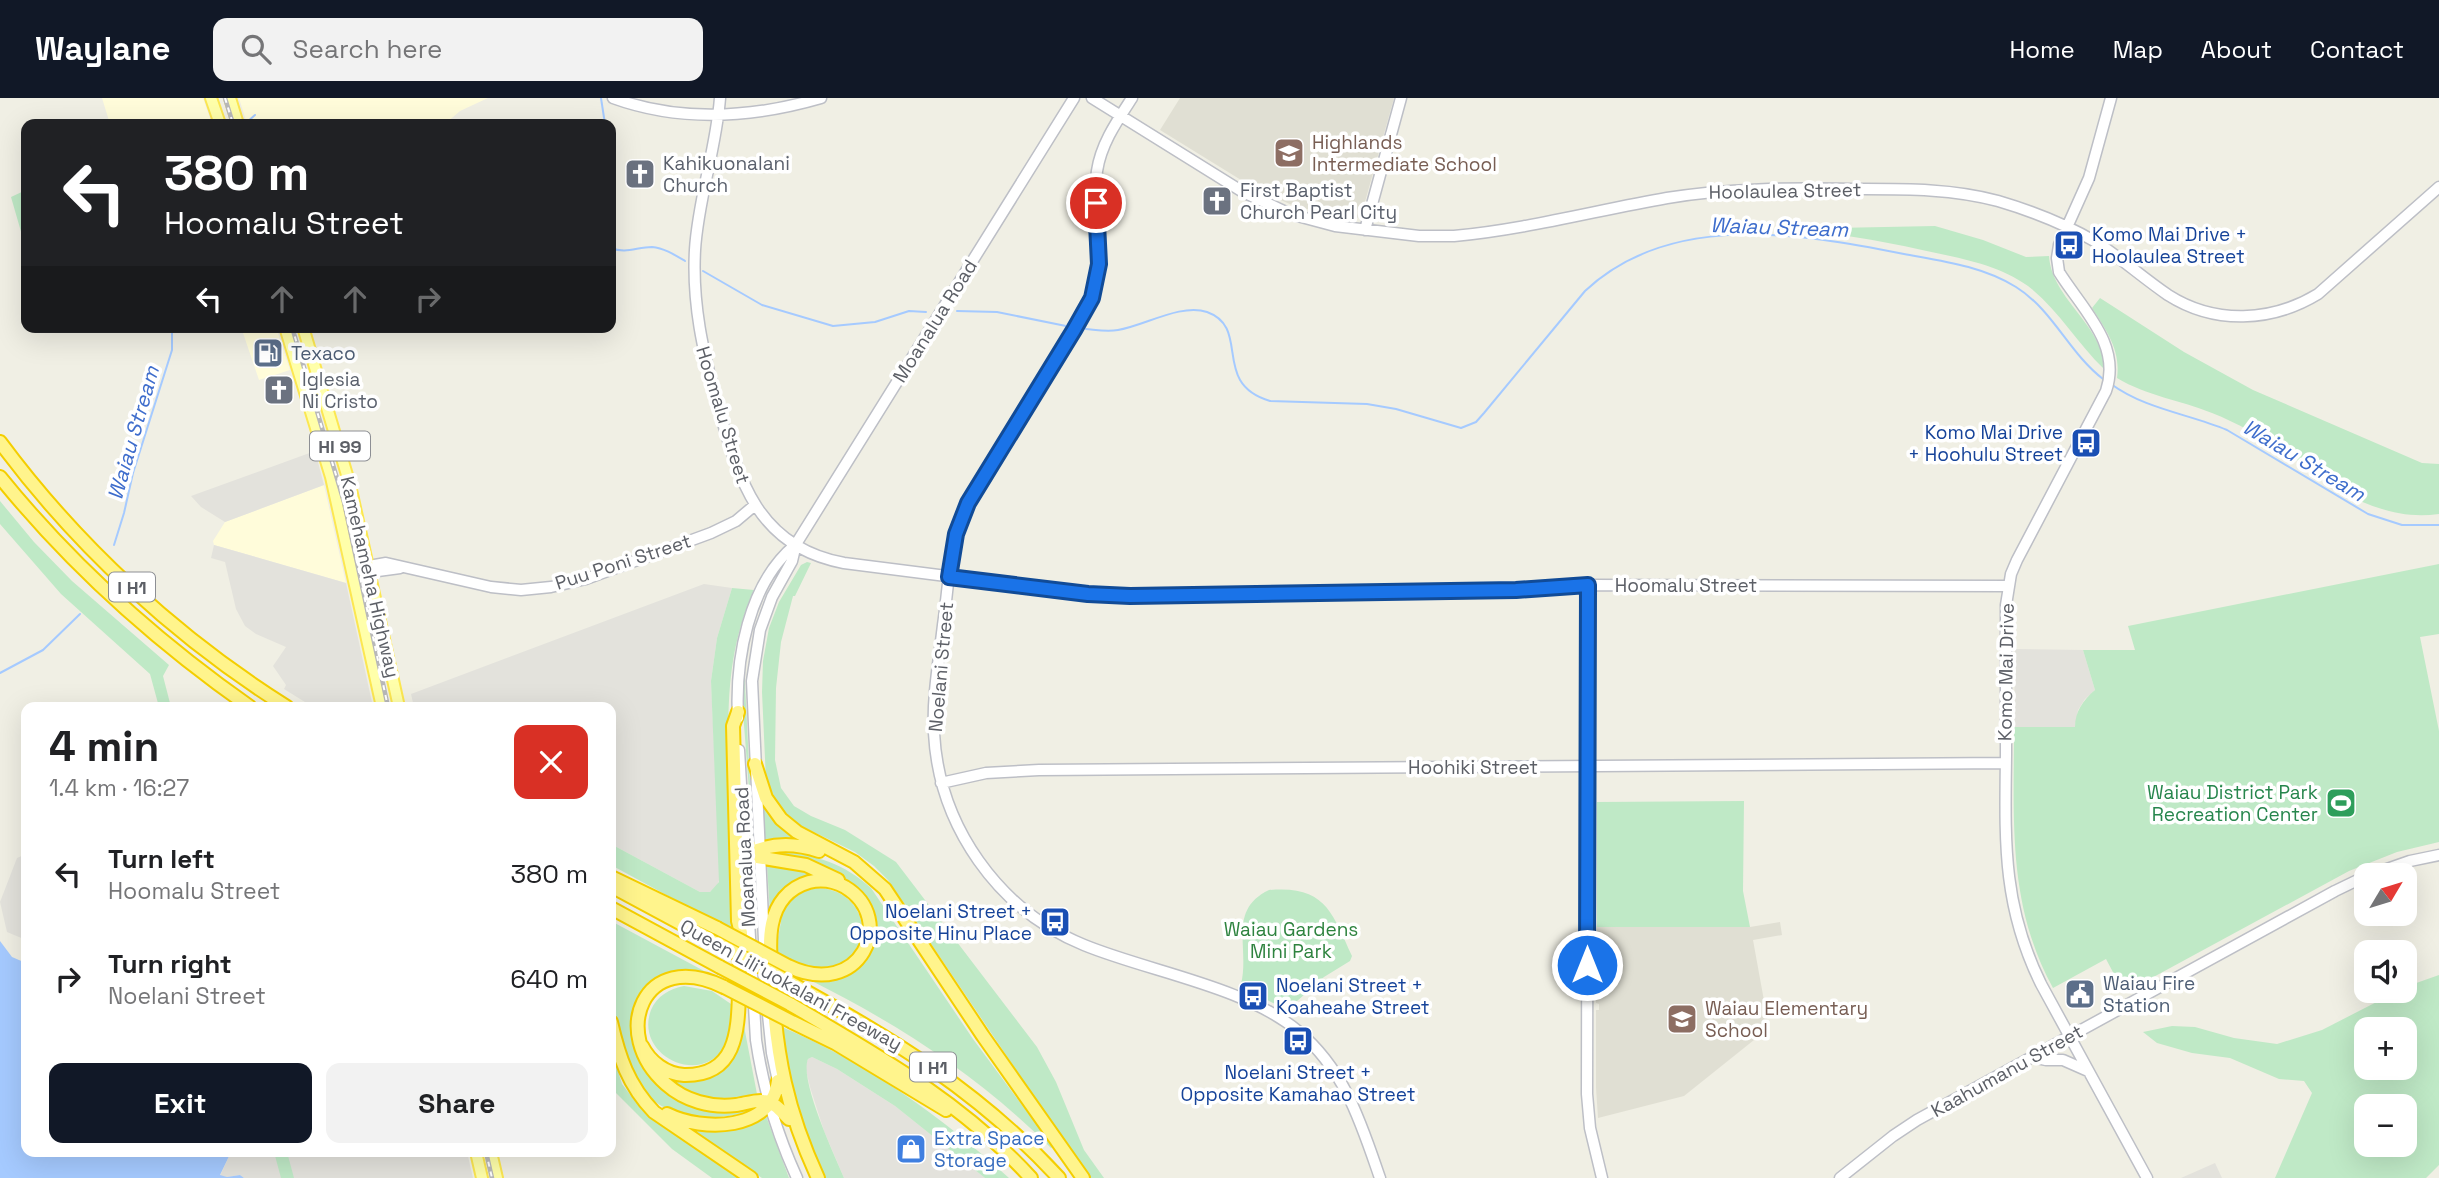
<!DOCTYPE html>
<meta charset="utf-8">
<style>
:root{--surface:#fff;--page:#f2f2f2;--text:#202124;--muted:#757577;--accent:#111827}
body{margin:0;font-family:"Space Grotesk",sans-serif;background:var(--page);color:var(--text);height:100vh;display:flex;flex-direction:column;font-size:26px;white-space:nowrap}
*{box-sizing:border-box;margin:0}
p{font-size:23px;color:var(--muted)}
.icon{flex:none;width:38px;height:38px;fill:none;stroke:currentColor;stroke-width:2;stroke-linecap:round;stroke-linejoin:round}
.map{position:relative;flex:1;overflow:hidden}
.sheet{position:absolute;left:21px;top:604px;width:595px;height:455px;display:flex;flex-direction:column;background:var(--surface);border-radius:14px;box-shadow:0 7px 28px #0002}
.sheet>*{flex:none}
.hud{position:absolute;left:21px;top:21px;width:595px;height:214px;border-radius:14px;box-shadow:0 7px 28px #0002;background:#202124;color:#fff;overflow:hidden}
.needle{width:46px;rotate:52deg}
.controls{position:absolute;left:2354px;top:765px;display:grid;gap:14px}
.controls a{display:grid;place-items:center;width:63px;height:63px;border-radius:14px;background:var(--surface);box-shadow:0 7px 28px #0002;font-size:35px}
.pin{position:absolute;display:grid;place-items:center;width:60px;height:60px;color:#fff;margin:-30px;border:4px solid #fff;border-radius:50%;box-shadow:0 2px 7px #0007}
.me{position:absolute;width:77px;margin:-38px;rotate:0deg;stroke-linejoin:round;filter:drop-shadow(0 0 5px #0008)}
.turn{display:flex;align-items:center;gap:24px;height:147px;padding:0 28px;font-size:32px}
.turn .icon{width:91px;height:91px;stroke-width:2.5}
.turn b{display:block;font-size:49px;line-height:60px}
.lanes{display:flex;align-items:center;height:66px;padding:0 28px;background:#0003;justify-content:center;gap:35px;direction:ltr}
.lanes .off{opacity:.35}
.round{display:grid;place-items:center;flex:none;width:74px;height:74px;border-radius:14px;background:var(--page)}
.head{display:flex;align-items:center;justify-content:space-between;height:119px;padding:0 28px}
h1{font-size:42px;font-weight:700;line-height:52px}
.action{display:flex;gap:14px;margin-top:auto;padding:14px 28px}
.action a{flex:1;height:80px;border-radius:14px;background:var(--accent);color:#fff;font-size:28px;font-weight:700;line-height:80px;text-align:center}
.action a+a{background:var(--page);color:var(--text)}
ul{padding:0;list-style:none}
li{display:flex;align-items:center;gap:21px;height:105px;padding:0 28px}
li div{flex:1}
li b{display:block;font-size:26px}
li em{font-style:normal}
header{display:flex;align-items:center;gap:42px;box-sizing:border-box;height:98px;padding:0 35px;background:var(--accent);color:#fff}
header strong{font-size:33px}
nav{display:flex;gap:38px;margin-inline-start:auto;font-size:24px}
.search{width:490px;height:63px;background:var(--page);display:flex;align-items:center;gap:18px;box-sizing:border-box;padding:0 24px;border-radius:14px;color:var(--muted);font-size:26px}
.map>svg:first-child{display:block}
</style>
<header>
<strong>Waylane</strong>
<div class="search"><svg class="icon" aria-label="search" viewBox="0 0 24 24"><circle cx="10" cy="10" r="6"/><path d="M15 15l6 6"/></svg>Search here</div>
<nav><a>Home</a><a>Map</a><a>About</a><a>Contact</a></nav>
</header>
<div class="map">
<svg width="2439" height="1080" viewBox="0 0 2439 1080">
<rect width="100%" height="100%" fill="#f0efe4"/>
<path fill="#fffcda" d="M102,0h101l9,26h-102z
M239,0h249l-28,13 -15,13h-198z
M262,229h14l14,43 -31,10 -16,-47z
M324,387l22,98 -132,-38 -1,-4 12,-19z"/>
<path fill="#e3e2dc" d="M315,353l9,34 -99,37 -24,-15 -10,-11z
M214,447l132,38 27,124h-60l-29,-18 2,-4 -13,-19 13,-19 -30,-13 -11,-8 -9,-17 -11,-47 -14,-4z
M704,486l28,4 -15,50 -6,43 9,197 -3,8 -7,6h-10l-89,-48v-137h-197l-3,-13z
M2015,551l68,1 12,40 -10,9 -7,11 -3,17h-61z
M26,756v86l-19,-8 -7,-30 17,-44z
M812,959l25,12 58,37 90,72h-141l-20,-47 -14,-44 -5,-21 3,-7z
M231,1054h213l1,4 13,-4h9l6,26h-229l-4,-3 -13,2 -7,-1z
M2215,1065l7,15h-41z"/>
<path fill="#e0dfd3" d="M1180,0h214l-33,118 -6,3 -17,-2 -46,-12 -38,-17 -94,-58z
M1780,824l2,13 -29,5 16,88 -85,68 -86,22 -2,-30v-78h3v-6l-3,-1 1,-76h153z"/>
<path fill="#bfe9c6" fill-rule="evenodd" d="M26,92v59l-15,-52z
M1935,128l48,14 43,17 23,-1c3,44 55,69 55,113 -27,-26 -46,-60 -76,-83 -31,-22 -69,-28 -106,-36 -45,-10 -91,-18 -138,-21z
M2100,200l84,54 69,38 169,73 17,1v50c-29,4 -53,-2 -79,-13 -45,-28 -99,-69 -148,-88 -32,-13 -65,-17 -95,-35 4,-28 -11,-48 -25,-70z
M0,403l34,41 38,39 97,84 -6,11 8,31h-12l-9,-33 -89,-80 -61,-70z
M807,464l4,1 -16,33h-2l-12,46 -5,46 -1,72 6,28 13,18 17,10 34,14 51,32 141,185 19,35 28,68 20,28h-15l-201,-298 -14,-14 -19,-14 -62,-30 -13,-15 -14,-26 -4,-89 1,-31 6,-33 10,-26 22,-37z
M2439,466v70l-19,3 19,94v111l-42,10 -48,19 -225,122 -18,-34 -53,29c-46,-84 -39,-168 -39,-261h61c0,-15 8,-27 20,-37l-12,-40h52l-7,-24z
M732,490l22,2c-31,70 -26,132 -24,206 2,45 3,89 1,134l-120,-65v-21l89,48h10l9,-10 -8,-201 6,-43z
M745,566v21l8,157 -11,-143z
M1744,703l-1,90 7,36h-153v-125z
M763,706l11,16 18,16 -1,3 -26,1z
M781,753c35,4 64,13 90,37l102,151 80,108 -2,1c-72,-72 -153,-124 -243,-169 29,3 37,-3 57,-23l-1,-57 -90,-45z
M771,766l40,8 5,5 -46,37 -3,-49z
M814,790c56,-2 66,70 17,81 -18,4 -37,-7 -53,-14v-18l3,-15 -2,-1c6,-19 17,-28 35,-33z
M1269,792c56,-5 63,22 83,66l-2,5 -26,16 -37,33 -28,-14v-3l-13,-2 -5,-7c9,-36 -14,-74 28,-94z
M611,823l95,51c-62,-9 -94,41 -62,95 6,9 16,22 26,27 5,3 15,3 21,3 22,4 47,4 69,11 -46,16 -103,16 -127,-34 -7,-15 -10,-31 -14,-47 -3,-10 -7,-20 -8,-31 -3,-24 0,-50 0,-75z
M2439,877v190l-13,13h-151l37,-85 -8,-12 -25,-2 -49,-21 -38,-5 -35,-10 -14,-11 29,-6 23,1 39,11 43,6 45,-14 76,-39 6,-1 1,-3zM2404,931v39h-38v-39zM2366,1008h38v38h-38z
M684,888l28,5 19,13c-1,14 0,30 -7,43 -24,40 -90,8 -73,-37 6,-14 18,-21 33,-24z
M743,923l14,73c-39,7 -63,7 -94,-20l21,7 14,-1 33,-20 10,-20z
M782,929c85,36 159,89 227,151h-24l-90,-72 -58,-37 -25,-12 -4,2c-9,21 27,97 36,119h-21l-17,-37 -19,-60z
M611,951l11,35 20,26 98,68h-28l-40,-29 -61,-61z
M766,1018l23,62h-27l-76,-51c29,7 53,-1 80,-11z
M274,1054h13l7,26h-13z"/>
<path fill="#a5caff" d="M0,843l12,16 14,6v189h205l-11,23 7,2 13,-2 4,3h-244z"/>
<g fill="none" stroke-linecap="round" stroke-linejoin="round">
<path stroke="#a5caff" stroke-width="2" d="M601,0l4,26
M246,25l9,-8
M611,150c15,6 26,-1 41,-1 12,1 23,8 33,14
M703,173l59,34 71,21 42,-4 34,-11 17,1
M957,213l40,1 69,14
M1086,231c11,1 21,3 32,1 26,-4 63,-27 89,-18 45,16 3,71 63,89l97,3 29,5 65,19 15,-6 8,-9 101,-122c85,-80 215,-58 319,-37 38,7 78,12 112,33 37,23 53,66 87,92
M2111,286c34,25 78,30 116,46l141,84 34,11h37
M114,447l10,-32 9,-40 39,-123v-23
M0,575l43,-23 37,-36"/>
<g stroke="#bdbfc6" stroke-width="13">
<path id="secondary" d="M613,0c69,25 139,20 208,0
M720,0c-4,52 -22,101 -25,152 -3,54 8,102 22,152 21,75 39,145 127,161l244,31 42,2 386,-6 72,-5 421,1
M1092,0l151,94 47,22 45,12 84,10h35c69,-6 144,-26 213,-38 61,-10 122,-10 184,-9 49,0 100,-1 147,12 34,10 67,23 98,41 25,16 47,36 72,53 47,30 104,27 150,-1l121,-107
M1132,0c-15,23 -31,46 -35,73 -7,46 12,92 -9,135 -8,19 -21,36 -31,53 -20,31 -39,62 -59,92 -14,23 -30,46 -39,72 -10,33 -11,68 -16,102 -4,35 -11,72 -9,108 5,93 64,177 150,212 66,27 160,41 214,86 47,39 63,92 82,147
M2111,0l-22,80 -30,67 -2,13 2,14c23,37 63,72 47,119l-89,169 -6,14 -5,31c0,50 0,100 0,150 -1,85 -4,150 35,229l106,194
M1365,132l36,-132
M353,475l16,-7 17,-3 105,24 30,3 30,-3 35,-8 125,-46 25,-12 19,-16
M363,475l37,-5
M1588,487l-1,509 3,34 12,50
M738,620c-3,-58 10,-134 57,-173
M739,652l17,290c7,48 21,94 41,138
M941,685l45,-10 53,-3 967,-7
M2370,777l40,-14 29,-6
M2032,959l14,3h17l25,11
M779,988l-7,-33 -5,-48 -15,-324 8,-51 12,-33 20,-36 4,-17 278,-446
M1840,1080l53,-42 24,-16 418,-229 31,-15"/>
</g>
<g stroke="#fce751" stroke-width="14">
<path id="primary" d="M211,0l9,26
M230,0l8,26
M285,229l46,150 51,230
M303,229l47,158 49,222
M476,1054l6,26
M491,1054l6,26"/>
</g>
<g stroke="#f4ce00" stroke-width="16">
<path id="highway" d="M0,344c77,104 177,196 287,265
M0,379c72,89 156,164 250,230
M755,666l11,34 15,21 16,13 57,30 31,27 98,147 100,142
M745,757l61,10 32,15
M745,757c24,-12 48,-13 74,-4
M611,779l106,51
M611,788l106,57
M611,810l109,59
M788,868c72,35 110,-47 57,-79 -11,-6 -24,-8 -36,-5 -21,6 -33,22 -37,42 -4,19 -1,39 0,58 4,74 15,129 46,196
M789,884c101,55 191,110 270,196
M724,889c-81,-40 -115,47 -58,97 19,17 45,24 70,21 8,-1 19,-5 27,-4 12,1 18,10 26,18
M790,906c87,51 172,98 241,174
M611,924c8,35 17,63 43,90l97,66
M792,924l43,21 111,67
M642,948c8,16 24,28 42,29 52,1 54,-43 55,-82 0,-20 1,-40 2,-60l-3,-12 -5,-195 5,-14
M667,1016c36,18 105,17 111,-33"/>
</g>
<use href="#secondary" stroke="#fff" stroke-width="10"/>
<use href="#primary" stroke="#ffa" stroke-width="10"/>
<use href="#highway" stroke="#fff48c" stroke-width="12"/>
<g stroke="#b8b8b9" stroke-width="4.5">
<path id="rail" d="M225,0l8,26
M292,229l52,175 44,205
M486,1054l6,26"/>
</g>
<use href="#rail" stroke="#fff" stroke-width="2" stroke-dasharray="5" stroke-linecap="butt"/>
<g stroke="#f4ce00" stroke-width="16" stroke-linecap="butt">
<path id="highway-bridge" d="M717,830l71,38
M717,845l72,39
M720,869l70,37
M724,889l68,35"/>
</g>
<use href="#highway-bridge" stroke="#fff48c" stroke-width="12"/>
</g>
<g fill="none" stroke-linecap="round" stroke-linejoin="round">
<g stroke="#114b97" stroke-width="18">
<path id="route" d="M1096,105l3,61 -7,34 -18,32 -106,173 -12,31 -7,43 139,17 42,2 386,-6 72,-5 -1,380"/>
</g>
<use href="#route" stroke="#1a73e8" stroke-width="12"/>
</g>
<defs>
<g id="school-square" transform="scale(1.575)"><rect x="-9" y="-9" width="18" height="18" rx="4" fill="#8d6e63" stroke="#fff"/><path d="M0-5L7-2L0 1L-7-2ZM-4 1L0 2.5L4 1V4Q0 6-4 4Z" fill="#fff"/></g>
<g id="church-square" transform="scale(1.575)"><rect x="-9" y="-9" width="18" height="18" rx="4" fill="#6b7280" stroke="#fff"/><path d="M-1.2-6h2.4v3.5h3.3v2.4h-3.3V6h-2.4V-.1h-3.3v-2.4h3.3Z" fill="#fff"/></g>
<g id="bus-square" transform="scale(1.575)"><rect x="-9" y="-9" width="18" height="18" rx="4" fill="#1a4fb4" stroke="#fff"/><path d="M-5-6H5V4H4V6H2V4H-2V6H-4V4H-5ZM-3.5-4V0h7V-4ZM-3.5 1.2v1.5H-2V1.2ZM2 1.2v1.5H3.5V1.2Z" fill="#fff"/></g>
<g id="fuel-square" transform="scale(1.575)"><rect x="-9" y="-9" width="18" height="18" rx="4" fill="#5c6f8a" stroke="#fff"/><path d="M-5.5-6h7V0h2V4h1.3V-2.5L3-4.5l.8-.8L6-3V5H2.5V1h-1V6h-7ZM-4.2-4.7v3.2H.2V-4.7Z" fill="#fff"/></g>
<g id="stadium-square" transform="scale(1.575)"><rect x="-9" y="-9" width="18" height="18" rx="4" fill="#2e9e5b" stroke="#fff"/><path d="M0-5a6.5 5 0 1 0 0 10a6.5 5 0 1 0 0-10ZM-3.5-1.8h7v3.6h-7Z" fill="#fff"/></g>
<g id="civic-square" transform="scale(1.575)"><rect x="-9" y="-9" width="18" height="18" rx="4" fill="#5c6f8a" stroke="#fff"/><path d="M-.6-6.5H3V-4.5H.6V-3L4-1V1h2V6H-6V1h2V-1L-.6-3ZM-1.2 2.5V6h2.4V2.5Z" fill="#fff"/></g>
<g id="shop-square" transform="scale(1.575)"><rect x="-9" y="-9" width="18" height="18" rx="4" fill="#3f7fe0" stroke="#fff"/><path d="M-5-2.5h2.3a2.7 3.5 0 0 1 5.4 0H5L5.5 6h-11ZM-1.5-2.5h3a1.5 2.3 0 0 0-3 0Z" fill="#fff"/></g>
</defs>
<g fill-rule="evenodd">
<use href="#school-square" x="1289" y="55"/>
<use href="#church-square" x="640" y="76"/>
<use href="#church-square" x="1217" y="103"/>
<use href="#bus-square" x="2069" y="147"/>
<use href="#fuel-square" x="268" y="255"/>
<use href="#church-square" x="279" y="292"/>
<use href="#bus-square" x="2086" y="345"/>
<use href="#stadium-square" x="2341" y="705"/>
<use href="#bus-square" x="1055" y="824"/>
<use href="#civic-square" x="2080" y="896"/>
<use href="#bus-square" x="1253" y="898"/>
<use href="#school-square" x="1682" y="921"/>
<use href="#bus-square" x="1298" y="943"/>
<use href="#shop-square" x="911" y="1051"/>
</g>
<g text-anchor="middle" dominant-baseline="central" stroke-width="7" stroke-linejoin="round" paint-order="stroke">
<g fill="#fff" stroke="#8d8f94" stroke-width="2">
<rect x="310" y="333.5" width="60" height="29" rx="5"/>
<rect x="109" y="474.5" width="46" height="29" rx="5"/>
<rect x="910" y="954.5" width="46" height="29" rx="5"/>
</g>
<g font-size="18" font-weight="bold" fill="#5c5f66">
<text x="340" y="348">HI 99</text>
<text x="132" y="489">I H1</text>
<text x="933" y="969">I H1</text>
</g>
<g font-size="19" fill="#785e54" stroke="#fff" text-anchor="start">
<text x="1312" y="44">Highlands<tspan x="1312" dy="22">Intermediate School</tspan></text>
<text x="1705" y="910">Waiau Elementary<tspan x="1705" dy="22">School</tspan></text>
</g>
<g font-size="19" fill="#5b616d" stroke="#fff" text-anchor="start">
<text x="663" y="65">Kahikuonalani<tspan x="663" dy="22">Church</tspan></text>
<text x="1240" y="92">First Baptist<tspan x="1240" dy="22">Church Pearl City</tspan></text>
<text x="302" y="281">Iglesia<tspan x="302" dy="22">Ni Cristo</tspan></text>
</g>
<g font-size="19" fill="#5c5f66" stroke="#fff">
<text transform="translate(1785 93) rotate(-1)">Hoolaulea Street</text>
<text transform="translate(935 223) rotate(-58)">Moanalua Road</text>
<text transform="translate(723 317) rotate(73)">Hoomalu Street</text>
<text transform="translate(623 464) rotate(-18)">Puu Poni Street</text>
<text transform="translate(370 479) rotate(77)">Kamehameha Highway</text>
<text x="1686" y="487">Hoomalu Street</text>
<text transform="translate(941 569) rotate(-85)">Noelani Street</text>
<text transform="translate(2006 574) rotate(-89)">Komo Mai Drive</text>
<text x="1473" y="669">Hoohiki Street</text>
<text transform="translate(745 759) rotate(-93)">Moanalua Road</text>
<text transform="translate(791 887) rotate(29)">Queen Liliʻuokalani Freeway</text>
<text transform="translate(2007 973) rotate(-29)">Kaahumanu Street</text>
</g>
<g font-size="19" fill="#164399" stroke="#fff" text-anchor="start">
<text x="2092" y="136">Komo Mai Drive +<tspan x="2092" dy="22">Hoolaulea Street</tspan></text>
<text x="2063" y="334" text-anchor="end">Komo Mai Drive<tspan x="2063" dy="22">+ Hoohulu Street</tspan></text>
<text x="1032" y="813" text-anchor="end">Noelani Street +<tspan x="1032" dy="22">Opposite Hinu Place</tspan></text>
<text x="1276" y="887">Noelani Street +<tspan x="1276" dy="22">Koaheahe Street</tspan></text>
<text x="1298" y="974" text-anchor="middle">Noelani Street +<tspan x="1298" dy="22">Opposite Kamahao Street</tspan></text>
</g>
<g font-size="19" fill="#4e5e75" stroke="#fff" text-anchor="start">
<text x="291" y="255">Texaco</text>
<text x="2103" y="885">Waiau Fire<tspan x="2103" dy="22">Station</tspan></text>
</g>
<g font-size="19" fill="#27864d" stroke="#fff" text-anchor="end">
<text x="2318" y="694">Waiau District Park<tspan x="2318" dy="22">Recreation Center</tspan></text>
</g>
<g font-size="19" fill="#2e833f" stroke="#fff">
<text x="1291" y="831">Waiau Gardens<tspan x="1291" dy="22">Mini Park</tspan></text>
</g>
<g font-size="19" fill="#366cbe" stroke="#fff" text-anchor="start">
<text x="934" y="1040">Extra Space<tspan x="934" dy="22">Storage</tspan></text>
</g>
<g font-size="21" font-style="italic" fill="#3e6dcc" stroke="#fff">
<text transform="translate(1779 129) rotate(2)">Waiau Stream</text>
<text transform="translate(133 335) rotate(-74)">Waiau Stream</text>
<text transform="translate(2304 362) rotate(31)">Waiau Stream</text>
</g>
</g>
</svg>
<div class="controls">
<a><svg class="needle" viewBox="-14 -14 28 28"><path d="M0-13l5 13h-10z" fill="#e53935"/><path d="M0 13l5-13h-10z" fill="#757577"/></svg></a>
<a><svg class="icon" aria-label="sound" viewBox="0 0 24 24"><path d="M4 9h4l5-4v14l-5-4H4zM17 9q2 3 0 6"/></svg></a>
<a>+</a>
<a>−</a>
</div>
<div class="pin" style="left:1096px;top:105px;background:#d93025"><svg class="icon" aria-label="arrive" viewBox="0 0 24 24"><path d="M6 21V4h12l-3 4 3 4H6"/></svg></div>
<svg class="me" style="left:1587px;top:867px" viewBox="-20 -20 40 40"><circle r="17" fill="#1a73e8" stroke="#fff" stroke-width="3"/><path d="M0-11L8 9 0 5-8 9z" fill="#fff"/></svg>
<div class="hud">
<div class="turn"><svg class="icon" aria-label="left" viewBox="0 0 24 24"><path d="M17 20v-9H6M10 6l-5 5 5 5"/></svg><div><b>380 m</b>Hoomalu Street</div></div>
<div class="lanes"><svg class="icon" aria-label="left" viewBox="0 0 24 24"><path d="M17 20v-9H6M10 6l-5 5 5 5"/></svg><svg class="icon off" aria-label="ahead" viewBox="0 0 24 24"><path d="M12 20V5M6 11l6-6 6 6"/></svg><svg class="icon off" aria-label="ahead" viewBox="0 0 24 24"><path d="M12 20V5M6 11l6-6 6 6"/></svg><svg class="icon off" aria-label="right" viewBox="0 0 24 24"><path d="M7 20v-9h11M14 6l5 5-5 5"/></svg></div>
</div>
<section class="sheet">
<div class="head"><div><h1>4 min</h1><p>1.4 km · 16:27</p></div><a class="round" style="background:#d93025;color:#fff"><svg class="icon" aria-label="close" viewBox="0 0 24 24"><path d="M6 6l12 12M18 6L6 18"/></svg></a></div>
<ul>
<li><svg class="icon" aria-label="left" viewBox="0 0 24 24"><path d="M17 20v-9H6M10 6l-5 5 5 5"/></svg><div><b>Turn left</b><p>Hoomalu Street</p></div><em>380 m</em></li>
<li><svg class="icon" aria-label="right" viewBox="0 0 24 24"><path d="M7 20v-9h11M14 6l5 5-5 5"/></svg><div><b>Turn right</b><p>Noelani Street</p></div><em>640 m</em></li>
</ul>
<div class="action"><a>Exit</a><a>Share</a></div>
</section>
</div>
